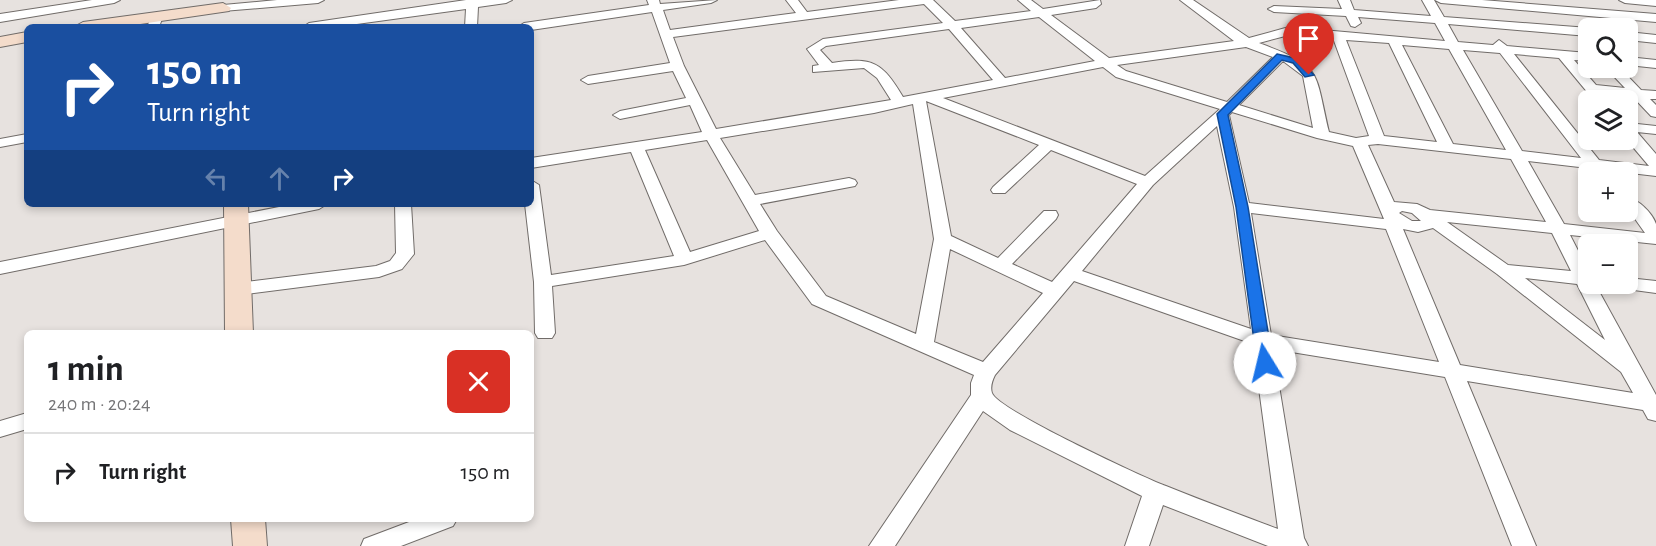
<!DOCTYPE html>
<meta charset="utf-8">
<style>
:root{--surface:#fff;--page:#f2f2f2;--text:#202124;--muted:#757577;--line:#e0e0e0}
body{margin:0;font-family:"Alegreya Sans",sans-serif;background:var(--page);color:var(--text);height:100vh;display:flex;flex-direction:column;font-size:22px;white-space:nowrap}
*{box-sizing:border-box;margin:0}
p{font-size:20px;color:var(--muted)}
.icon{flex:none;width:33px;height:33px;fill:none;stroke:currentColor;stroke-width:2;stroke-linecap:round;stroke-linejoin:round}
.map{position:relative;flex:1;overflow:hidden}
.sheet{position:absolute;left:24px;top:330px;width:510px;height:192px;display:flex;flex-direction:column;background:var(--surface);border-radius:9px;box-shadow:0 3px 9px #0003}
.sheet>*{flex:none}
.banner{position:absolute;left:24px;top:24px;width:510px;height:183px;border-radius:9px;box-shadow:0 3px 9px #0003;background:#1a4fa0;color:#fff;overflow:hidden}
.controls{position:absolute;left:1578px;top:18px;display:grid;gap:12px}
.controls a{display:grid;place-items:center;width:60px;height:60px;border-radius:9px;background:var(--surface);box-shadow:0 3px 9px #0003;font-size:30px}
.pin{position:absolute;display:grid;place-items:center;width:51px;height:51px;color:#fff;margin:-62px -26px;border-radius:50% 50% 50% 0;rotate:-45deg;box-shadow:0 0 6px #0007}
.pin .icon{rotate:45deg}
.me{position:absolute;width:66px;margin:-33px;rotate:351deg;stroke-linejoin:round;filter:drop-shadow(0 0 4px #0008)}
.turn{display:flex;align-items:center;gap:21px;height:126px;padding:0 24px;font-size:27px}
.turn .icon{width:78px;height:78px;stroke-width:2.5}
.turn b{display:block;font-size:42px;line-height:51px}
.lanes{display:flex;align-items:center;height:57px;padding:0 24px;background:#0003;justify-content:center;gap:30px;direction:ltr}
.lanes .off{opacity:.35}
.round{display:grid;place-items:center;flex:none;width:63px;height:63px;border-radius:9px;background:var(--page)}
.headline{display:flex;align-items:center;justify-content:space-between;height:102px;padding:0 24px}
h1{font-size:36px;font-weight:700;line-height:45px}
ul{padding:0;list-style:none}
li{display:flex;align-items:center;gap:18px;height:78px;padding:0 24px;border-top:2px solid var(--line)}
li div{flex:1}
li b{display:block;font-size:22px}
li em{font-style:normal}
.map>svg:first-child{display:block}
</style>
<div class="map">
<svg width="1656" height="546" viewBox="0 0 1656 546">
<rect width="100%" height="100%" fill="#e7e2df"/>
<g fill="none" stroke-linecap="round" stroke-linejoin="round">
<g stroke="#716c69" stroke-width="2">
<path id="street" d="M92,0h28l-6,3 -114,19v-8z
M277,0h47l-6,3 -95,8 -6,-3 6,-3z
M466,0h46l-6,3 -28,4 -1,20h-12l1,-18 -131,18h-32l6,-4z
M647,0h12l1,4 57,-4 -6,3 -48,7 7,20 126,-17 -10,-13h12l9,12 92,-12h34l22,21 76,-10 -13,-11h13l12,9 57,-9 1,4 -5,4 -45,7 58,43 125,-17 -54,-41h13l56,38 40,-11 156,14 -10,-18 -77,-6 3,6 -6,4 -4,-1 -5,-10 -72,-4 -6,-3 6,-3 68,3 -4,-9h12l4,10 77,6 -9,-16h12l10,17 145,11 -1,8 -140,-12 10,18 35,3 6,-5 8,6 81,7v8l-14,-1 22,25 29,3 -19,-20h14l21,22 15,1v8h-6l6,6v12l-5,-1 -18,-19 -29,-3 -1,5h-10l-34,-41 -45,-4 85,106 50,6 -22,-26 1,-17 28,3v8l-19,-2 19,22v22l-128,-15 36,63 81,9 -17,-24v-10c10,-1 25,15 28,25 0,5 0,15 0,20l-86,-9 18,35v14h7l61,111v26l-8,-2 -5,-9 -176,-29 69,165h-24l-67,-169 -172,-28 31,189 4,8h-40l-105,-41 -14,41h-24l17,-50 -132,-66 -27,-19 -88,135h-26l102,-151v-12l3,-8 -162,-71 -47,-64 -81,25 -132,21 3,47 -3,5h-14l-3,-5 -1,-51 -9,-78h6v-24l8,5 12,90 123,-19 -43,-104 -100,16v-10l171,-26 -12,-27 -70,14 -7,-4 7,-4 66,-13 -13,-27 -85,13 -7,-4 7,-4 82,-13 -18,-51 -121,18v-3h-13l6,-4 125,-18zM924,4l19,19 -120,16 -16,10 12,16 -6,1v6l51,-4 13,10 14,22 -175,29 -32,-63 -11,-29zM1039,17l56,44 -90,17 -44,-50zM949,29l44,51 -90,17c-21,-35 -30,-40 -71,-34l-12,-13 6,-4zM1289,35l44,3 36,98 -13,2 -27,-6c-15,-64 -6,-65 -70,-89zM1346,40l43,3 48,99 -53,-6zM1402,45l47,4 57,101 -53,-6zM1246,47l27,10 -46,45 -101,-31 -9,-6zM1463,50l37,3 81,105 -59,-7zM1283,61l20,15 10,52 -74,-23zM1103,67l13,10 104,32 -75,67 -202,-78zM926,101l113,44 -46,42 -2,3 2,3h12l46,-43 86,34 -85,98 -40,-18 44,-45 2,-4 -2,-4h-12l-46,47 -47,-22zM913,104l21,135 -18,95 -90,-38 -49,-65 -17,-27 95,-18 2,-3 -2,-3 -6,-2 -94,17 -35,-57 154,-25zM1232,112l85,26 36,8 31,73 -135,-16 -20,-88zM1217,126l17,81 17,122 -169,-58 71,-86zM707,140l52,91 -69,21 -45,-102zM1378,144l133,15 35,63 -116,-12 -13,-6 -23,-2 -26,-57zM1402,211l10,2 9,8h-9l-13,-8zM1251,213l135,16 53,133 -168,-27zM1447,222l105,11 19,38 -63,-6zM1433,228l64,46 124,98 12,21 -173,-28 -57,-136 15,3zM950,249l93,44 -60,69 -49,-20zM1525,278l52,6 28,56zM1074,281l179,63 25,185c-37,-14 -75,-28 -112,-43 -24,-9 -168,-76 -174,-93 -2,-6 0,-12 3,-18z
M1435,0h47l174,14v8l-215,-19z
M1619,0h37v6l-31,-3z
M153,13l10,3 -4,11h-12z
M1628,32l28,3v8l-28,-3z
M1628,57l28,3v8l-28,-3z
M27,134v8l-27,5v-8z
M294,204h33l-8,5 -319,65v-12z
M395,204h16l3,50 -12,15 -23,8 -141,18 -9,-6 9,-6 138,-17 14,-5 6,-8z
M1628,278l28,3v12l-37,-5 -3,-4h12z
M27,413v16l-27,8v-16z
M417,519h40l-4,7 -52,20h-40l3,-7z"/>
</g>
<g stroke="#716c69" stroke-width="2">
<path id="secondary" d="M223,3l8,5 -2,3 -109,16h-46l9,-5z
M27,32v10l-27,5v-10z
M224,204h24l5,129h-28z
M231,519h34l2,27h-34z"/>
</g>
<use href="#street" fill="#fff" fill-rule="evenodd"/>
<use href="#secondary" fill="#f4dccb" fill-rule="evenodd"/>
</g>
<path fill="#1a73e8" stroke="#114b97" stroke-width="1.5" d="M1277,54l22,5 15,16 -9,2 -12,-14 -11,-3 -54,55 20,92 25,156 -8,5 -8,-5 -21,-156 -19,-93z"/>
</svg>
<div class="controls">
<a><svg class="icon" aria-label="search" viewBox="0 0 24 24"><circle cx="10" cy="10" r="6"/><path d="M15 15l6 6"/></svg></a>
<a><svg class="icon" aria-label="layers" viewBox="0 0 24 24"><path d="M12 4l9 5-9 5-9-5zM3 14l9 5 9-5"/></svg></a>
<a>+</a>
<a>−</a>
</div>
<div class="pin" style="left:1309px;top:75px;background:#d93025"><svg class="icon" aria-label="arrive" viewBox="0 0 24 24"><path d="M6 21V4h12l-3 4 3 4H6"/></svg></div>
<svg class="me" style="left:1265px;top:363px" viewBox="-20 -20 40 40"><circle r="19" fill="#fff"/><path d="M0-13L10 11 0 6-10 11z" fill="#1a73e8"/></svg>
<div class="banner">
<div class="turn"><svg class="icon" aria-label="right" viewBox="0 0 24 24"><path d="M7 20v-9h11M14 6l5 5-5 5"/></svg><div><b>150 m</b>Turn right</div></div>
<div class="lanes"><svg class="icon off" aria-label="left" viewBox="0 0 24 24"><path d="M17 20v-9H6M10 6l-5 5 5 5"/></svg><svg class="icon off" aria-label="ahead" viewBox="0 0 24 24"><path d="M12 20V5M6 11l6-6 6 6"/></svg><svg class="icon" aria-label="right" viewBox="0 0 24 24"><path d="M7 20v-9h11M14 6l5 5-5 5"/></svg></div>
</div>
<section class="sheet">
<div class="headline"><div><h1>1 min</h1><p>240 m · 20:24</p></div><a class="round" style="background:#d93025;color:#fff"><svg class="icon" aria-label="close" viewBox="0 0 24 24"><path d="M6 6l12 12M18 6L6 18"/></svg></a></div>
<ul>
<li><svg class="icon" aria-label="right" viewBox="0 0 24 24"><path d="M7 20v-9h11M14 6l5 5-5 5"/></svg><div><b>Turn right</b></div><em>150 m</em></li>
</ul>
</section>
</div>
